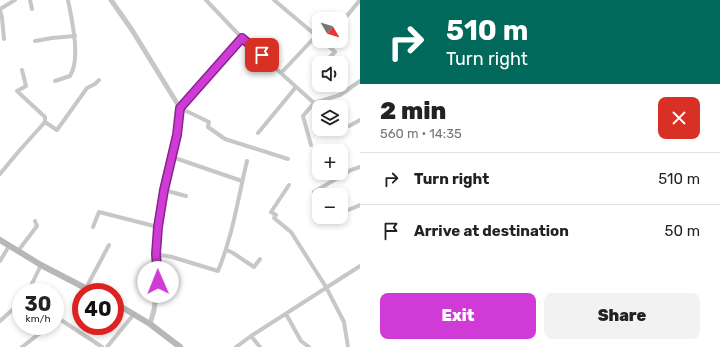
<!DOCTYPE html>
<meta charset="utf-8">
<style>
:root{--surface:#fff;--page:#f2f2f2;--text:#222;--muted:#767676;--line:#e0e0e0;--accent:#d03bd8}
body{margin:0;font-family:Rubik,sans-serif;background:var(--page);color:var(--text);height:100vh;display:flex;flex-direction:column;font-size:15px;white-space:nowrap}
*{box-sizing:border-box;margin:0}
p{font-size:13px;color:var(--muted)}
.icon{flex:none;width:22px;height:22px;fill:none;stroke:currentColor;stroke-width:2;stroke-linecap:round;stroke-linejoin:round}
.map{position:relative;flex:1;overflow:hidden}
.drawer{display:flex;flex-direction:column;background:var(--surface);width:360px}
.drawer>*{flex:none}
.hud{background:#00695c;color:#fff;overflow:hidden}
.needle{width:26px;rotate:128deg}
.tools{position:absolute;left:312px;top:12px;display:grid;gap:8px}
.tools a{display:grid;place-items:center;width:36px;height:36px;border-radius:8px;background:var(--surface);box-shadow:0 2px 6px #0003;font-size:20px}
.speed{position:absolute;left:12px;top:283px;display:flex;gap:8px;font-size:20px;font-weight:700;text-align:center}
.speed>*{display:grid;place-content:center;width:52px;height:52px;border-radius:50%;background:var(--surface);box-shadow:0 2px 6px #0003;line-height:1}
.speed small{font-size:10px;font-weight:400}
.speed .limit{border:6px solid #d22;background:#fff;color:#111}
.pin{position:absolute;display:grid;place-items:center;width:34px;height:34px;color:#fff;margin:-17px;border-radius:8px;box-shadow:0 2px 6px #0006}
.me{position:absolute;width:44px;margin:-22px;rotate:359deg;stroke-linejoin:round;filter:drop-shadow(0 0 3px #0008)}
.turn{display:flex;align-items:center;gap:14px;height:84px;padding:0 20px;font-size:18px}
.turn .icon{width:52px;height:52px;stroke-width:2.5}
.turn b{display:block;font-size:28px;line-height:34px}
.round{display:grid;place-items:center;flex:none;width:42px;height:42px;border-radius:8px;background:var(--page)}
.headline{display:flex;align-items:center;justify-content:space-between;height:68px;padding:0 20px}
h1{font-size:24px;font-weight:800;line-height:30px}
.button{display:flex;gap:8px;margin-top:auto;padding:8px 20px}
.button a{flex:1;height:46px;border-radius:8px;background:var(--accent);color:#fff;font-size:16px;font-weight:800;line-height:46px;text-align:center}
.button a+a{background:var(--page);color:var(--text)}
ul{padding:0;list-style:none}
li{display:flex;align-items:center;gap:12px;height:52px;padding:0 20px;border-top:1px solid var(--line)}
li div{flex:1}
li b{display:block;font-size:15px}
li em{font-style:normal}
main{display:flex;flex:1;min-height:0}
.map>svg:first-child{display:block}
</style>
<main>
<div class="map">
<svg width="360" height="347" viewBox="0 0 360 347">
<rect width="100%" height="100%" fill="#fff"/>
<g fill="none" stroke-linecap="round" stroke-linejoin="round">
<path stroke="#c7c7c7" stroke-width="4" d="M30,0l2,9
M206,0l36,38 72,65 26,-8 20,-14
M274,0l45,38
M0,9l15,-9
M0,10l2,8 2,21
M341,23l19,-23
M242,38l-62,70 29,14 -1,5 17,12 63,20
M35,41l17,-3 23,-2
M324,42l11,10 -8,8
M281,73l35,-37
M55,81l15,-5c11,-17 2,-56 -2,-76
M45,122l12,8 30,-42 8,-4 4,-4
M349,126l11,-6
M258,133l38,-46
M311,145l-8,-29 11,-13
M172,157l70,24
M0,174l19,-23 26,-29v-5l-28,-26 9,-5 -4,-16
M289,185l-18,27 5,3 -2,3 17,14 35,55
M164,190l22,6
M314,192l37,-22 9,-3
M341,213l19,-8
M93,227l6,-15 59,15
M227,250l6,3 21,14 6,-8
M18,251l19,-25 -2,-5
M156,254l16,3 46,14c15,-36 20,-73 29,-110
M0,261l9,-15
M326,287l18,35 4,25
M86,288l23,-43
M28,292l13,-27
M286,314l15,27 8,6
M55,316l47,31
M0,321l21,-19
M251,336l9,11
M22,347l22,-17 3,-4
M107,347l27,-33
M236,347l15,-11 109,-70"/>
<path stroke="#c7c7c7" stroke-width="5" d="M111,0l21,30 48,78 -3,27 -13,55 -5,26 -3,38 2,28 -4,28 -4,14"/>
<path stroke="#b7b7b7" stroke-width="6" d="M0,240l41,25 52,27
M115,303l35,21 30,23"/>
</g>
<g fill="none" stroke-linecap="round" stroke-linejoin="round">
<g stroke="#87268c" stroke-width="10">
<path id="route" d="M158,282l-2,-28 2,-27 6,-37 13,-55 3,-27 62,-70 20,17"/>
</g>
<use href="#route" stroke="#d03bd8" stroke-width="7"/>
</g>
</svg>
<div class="tools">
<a><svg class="needle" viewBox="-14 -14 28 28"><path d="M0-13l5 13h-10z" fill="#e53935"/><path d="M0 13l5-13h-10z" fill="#767676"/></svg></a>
<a><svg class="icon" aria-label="sound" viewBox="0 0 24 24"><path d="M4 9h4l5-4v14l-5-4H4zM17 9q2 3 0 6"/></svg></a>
<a><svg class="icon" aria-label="layers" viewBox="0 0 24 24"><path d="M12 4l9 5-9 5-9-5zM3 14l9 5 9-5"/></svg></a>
<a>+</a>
<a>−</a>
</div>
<div class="speed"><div>30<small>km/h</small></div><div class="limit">40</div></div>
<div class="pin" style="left:262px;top:55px;background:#d93025"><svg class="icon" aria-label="arrive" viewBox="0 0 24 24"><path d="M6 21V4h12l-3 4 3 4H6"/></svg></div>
<svg class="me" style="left:158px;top:282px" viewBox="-20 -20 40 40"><circle r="19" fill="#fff"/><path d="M0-13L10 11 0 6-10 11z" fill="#d03bd8"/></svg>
</div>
<section class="drawer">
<div class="hud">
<div class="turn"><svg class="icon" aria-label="right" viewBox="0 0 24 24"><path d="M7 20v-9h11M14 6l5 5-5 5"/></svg><div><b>510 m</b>Turn right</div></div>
</div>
<div class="headline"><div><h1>2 min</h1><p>560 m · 14:35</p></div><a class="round" style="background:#d93025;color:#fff"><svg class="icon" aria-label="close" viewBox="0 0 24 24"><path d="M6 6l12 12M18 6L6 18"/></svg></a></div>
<ul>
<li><svg class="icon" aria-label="right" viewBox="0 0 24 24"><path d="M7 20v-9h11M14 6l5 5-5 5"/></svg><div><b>Turn right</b></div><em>510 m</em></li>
<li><svg class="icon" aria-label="arrive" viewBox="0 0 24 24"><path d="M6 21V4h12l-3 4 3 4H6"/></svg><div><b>Arrive at destination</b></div><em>50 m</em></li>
</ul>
<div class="button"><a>Exit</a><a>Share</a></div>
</section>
</main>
